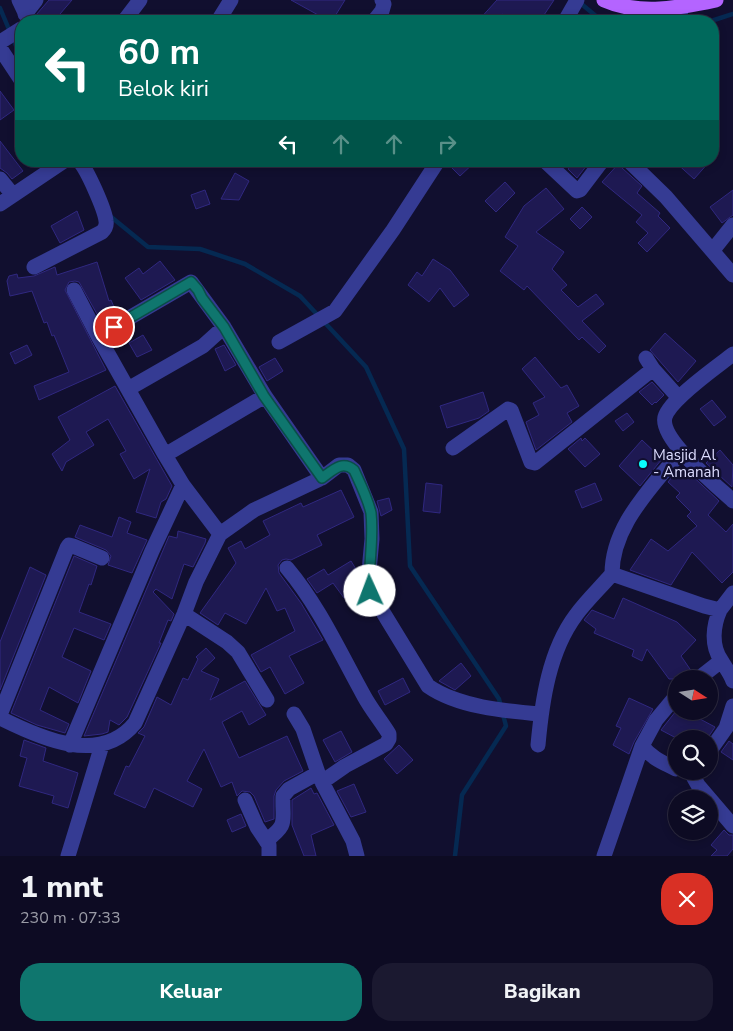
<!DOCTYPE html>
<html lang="id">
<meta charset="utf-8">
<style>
:root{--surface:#0d0b23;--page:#1b1930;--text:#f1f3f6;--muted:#9a9ba6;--line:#2d2b41;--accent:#0f766e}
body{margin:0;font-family:"Nunito Sans",sans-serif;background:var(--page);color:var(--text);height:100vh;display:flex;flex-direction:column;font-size:19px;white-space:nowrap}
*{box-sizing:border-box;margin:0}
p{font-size:16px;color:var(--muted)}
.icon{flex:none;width:28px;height:28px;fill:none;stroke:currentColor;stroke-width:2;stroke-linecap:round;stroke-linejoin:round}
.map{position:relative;height:856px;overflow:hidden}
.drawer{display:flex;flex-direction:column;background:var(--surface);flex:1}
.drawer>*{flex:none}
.guide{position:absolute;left:15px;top:15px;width:704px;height:152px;border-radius:20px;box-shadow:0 2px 8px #0003,0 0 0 1px var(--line);background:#00695c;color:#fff;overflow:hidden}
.needle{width:32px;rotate:102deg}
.buttons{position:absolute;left:668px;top:670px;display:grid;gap:10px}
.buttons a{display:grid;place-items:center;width:50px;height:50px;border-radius:50%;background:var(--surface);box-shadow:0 2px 8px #0003,0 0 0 1px var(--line);font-size:25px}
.pin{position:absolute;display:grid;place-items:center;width:42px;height:42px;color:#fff;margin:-21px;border:2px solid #fff;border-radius:50%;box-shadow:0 1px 5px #0007}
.me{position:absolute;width:55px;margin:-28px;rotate:358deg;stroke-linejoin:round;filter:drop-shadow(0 0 4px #0008)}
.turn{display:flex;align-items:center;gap:18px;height:105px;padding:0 20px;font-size:22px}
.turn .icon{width:65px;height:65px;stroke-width:2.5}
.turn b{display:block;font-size:35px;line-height:42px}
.lanes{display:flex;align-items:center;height:48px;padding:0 20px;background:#0003;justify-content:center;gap:25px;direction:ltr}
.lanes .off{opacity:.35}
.round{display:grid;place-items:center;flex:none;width:52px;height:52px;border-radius:20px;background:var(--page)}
.headline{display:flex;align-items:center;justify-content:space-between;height:85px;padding:0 20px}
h1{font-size:30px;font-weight:800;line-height:38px}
.primary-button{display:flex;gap:10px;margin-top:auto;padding:10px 20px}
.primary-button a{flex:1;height:58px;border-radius:20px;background:var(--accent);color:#fff;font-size:20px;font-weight:800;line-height:58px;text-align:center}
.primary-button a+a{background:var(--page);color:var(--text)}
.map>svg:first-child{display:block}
</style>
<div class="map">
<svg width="733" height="856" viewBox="0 0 733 856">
<rect width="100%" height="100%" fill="#110f2f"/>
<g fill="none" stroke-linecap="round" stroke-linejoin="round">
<path stroke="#052952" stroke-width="4.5" d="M579,2l23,19
M0,8l16,38 5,8
M711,21l22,-7
M110,216l38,31 52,2 45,15 55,32 66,71 38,82 6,117 89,133 7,27 -44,69 -7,61"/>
</g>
<path fill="#1e1952" stroke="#302880" d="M49,0h23l-18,21h-16l-2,-6z
M291,0h54l-13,21h-15l3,-5z
M497,0h57l-14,21h-27l-11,-7 -6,7h-18z
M0,91l14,19 -14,10z
M0,141l23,30 -11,8 -5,-6 -7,-5z
M460,161h16l-16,15 -8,-8z
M575,161h15l-13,17 -9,-9z
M674,161h36l-16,18z
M620,162l2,6 20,18 -5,7 23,20 -2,3 12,12 -23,24 -9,-9 10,-10 -12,-11 6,-7 -40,-33z
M235,173l14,8 -10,19 -18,-1z
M505,182l10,11 -19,19 -11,-11z
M546,188l18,21 -28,23 28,20 -12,17 15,16 -6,5 17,17 18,-13 8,10 -22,17 24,25 -7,7 -17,-16 -3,3 -52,-54 -3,4 -24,-19 18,-25 -13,-9 19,-31z
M205,190l5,14 -14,5 -5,-14z
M733,190v25l-11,8 -12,-16z
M582,207l10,10 -12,12 -10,-10z
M77,211l7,19 -24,13 -9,-17z
M433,259l17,11 19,25 -15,12 -14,-19 -11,14 -21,-17 9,-13 5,4z
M160,261l15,19 -34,20 -16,-22 14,-10 4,6z
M97,262l12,39 2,-1 6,14 -15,9 -23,-41 -4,-1 -6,1 -4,8 41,80 -67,30 -5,-14 35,-14 -15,-37 -2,1 -5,-14 -3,1 -12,-32 -22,5 -3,-15 2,-5 8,-2 1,4 16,-2 21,-9 2,8z
M665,333l31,28 -18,21 -28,-32z
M143,335l9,15 -15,7 -8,-14z
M27,345l5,10 -17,9 -5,-11z
M224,345l12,20 -11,6 -10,-22z
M535,357l26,31 6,-3 12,21 -12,7 5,9 -36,28 -10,-28 13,-7 -6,-12 12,-6 -23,-28z
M275,358l8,13 -16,10 -8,-14z
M652,382l12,13 -8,8 -1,-1 -3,3 -13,-13z
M115,386l57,100 -6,13 -5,3 -5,16 -20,-6 14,-43 -16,10 -14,-25 6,-3 -18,-32 -22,13 8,13 -28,17 -4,9 -10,-17 18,-14 -12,-23z
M483,392l6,19 -10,7 -32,10 -7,-22z
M712,400l14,17 -12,9 -14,-17z
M627,413l7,9 -11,9 -8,-10z
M581,438l1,3 3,-3 15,16 -15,13 -17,-18z
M642,440l20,19 -22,27 -21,-20z
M720,450l13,15 -1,22 -26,-24z
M684,468l35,33 -11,14 18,17 7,-8v48l-11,11 -30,-31 -21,33 -41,-15 21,-31 17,12 29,-25 -10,-10 4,-4 -15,-15 4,-4 -12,-11 8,-10 2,2z
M426,483l16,2 -2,28 -17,-2z
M595,483l7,17 -20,8 -7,-17z
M341,490l13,27 -37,18 5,10 -31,15 -5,-1 -4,1 -4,5 1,8 22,30 22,37 -34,16 15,27 -19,11 -15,-27 -9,5 -10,-17 44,-24 -10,-23 -8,3 -11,-23 -20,36 -21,-11 -7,12 -18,-12 36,-50 -8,-15 13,-7 4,8 25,-14 -7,-14 38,-18 2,4z
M389,498l3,12 -11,6 -4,-15z
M119,517l12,5 -4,11 20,7 -15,33 -24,-8 3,-9 -5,-6 -31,-13 5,-12 32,12z
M178,531l28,8 -1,4 -12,24 -9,-3 -12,35 -16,-10 -3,3 21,22 -3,7 -3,-1 -9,23h2l-34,74 -8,8 -9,-5 -2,12 -6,2 -18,2 77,-181 8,-19 8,2z
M74,556l23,10 -6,19 -2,-1 -10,28 32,12 -7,16 -30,-12 -12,29 29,14 -13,32 -29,-16 -9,23 29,14 -4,9 -28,-8 -26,-12z
M351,561l8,13 -9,5 7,9 -13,10 -11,-15 -16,10 -10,-14 17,-10 4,6z
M30,567l16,8 -46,115v-48z
M623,598l54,24 19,18 -15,16 11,16 -3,7h-20l-22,-30 -5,12 -10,-5 2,-6 -40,-17 2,-4 -12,-9 8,-10 22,9z
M206,648l9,10 -14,13 18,8 -9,21 35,-19 21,34 -17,10 -7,-14 -20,11 17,36 48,-22 16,35 -19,10 -8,9 -2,6v23l-9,3 -11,-26 -4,-4 -8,-1 -5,5 -5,-14 -11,5 -17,-38 -17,32 15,8 -9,18 -39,-19 -9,20 -31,-14 12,-28 3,1 16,-31 -7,-3 6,-6 13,-30 14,8 12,-27 5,2 10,-21 -2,-2z
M461,663l10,13 -16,14 -16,-9z
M403,678l7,14 -25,13 -7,-14z
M629,698l24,11 -19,33 -5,12 -16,-9 8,-17 -5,-2z
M676,711h9l30,16 -8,12h-13l-7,-4 -2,4h-7l-17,-9z
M341,731l11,21 -17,10 -12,-22z
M24,740l22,8 -3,13 35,12 -10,35 -16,-5 2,-7 -35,-10 8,-28 -7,-2z
M729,741l4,3v16l-12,-8z
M399,745l14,15 -16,14 -13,-15z
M354,784l12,28 -15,5 -14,-26z
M311,788l3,6 3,-1 17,32 -23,10 5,21h-12l-12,-31v-25z
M241,814l5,12 -14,6 -5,-12z
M724,830l5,5h4v14l-6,7h-16l6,-6 -6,-5z"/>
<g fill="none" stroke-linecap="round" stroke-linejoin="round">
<path stroke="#353b93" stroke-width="15" d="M19,0l10,21
M679,8l3,13
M25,14l11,-14
M124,21l16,-21
M218,21l13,-21
M374,21l8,-10 2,-7 -2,-4
M565,21l12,-21
M0,42l21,-13
M0,48l21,32
M545,161l32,30 3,-1 22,-29
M629,161l37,36 67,78
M0,179l13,16
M0,204l64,-43
M713,250l20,-25
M34,267l68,-35c3,-3 5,-6 4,-11 -1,-11 -19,-52 -27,-60
M74,290l24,46 67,119 18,30 37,49
M98,336l93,-54 33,45 41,69 57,82
M279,342l56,-31 58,-81 45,-69
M733,354c-15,12 -63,45 -68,63 -6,22 52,69 68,84
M646,358l7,11 26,29
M128,389l75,-43 21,-19
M453,448l55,-39 3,1 20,52 4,1 118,-94
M165,455l100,-59
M287,568c32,38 53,85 77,128 7,13 17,25 25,38v5l-3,5 -41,22 -23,16 31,59 4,15
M612,574l92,32 16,4c-7,16 -9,35 1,50 4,7 9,13 12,21
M612,574c0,-39 25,-70 49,-99 7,-7 13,-17 22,-22
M720,610l13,-17
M184,614l43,28 11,10 29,48
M698,679l23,-18
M676,696l-20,24 -14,26c11,13 20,16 34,23
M294,714l9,15 15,44 3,7
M0,715l67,-167 2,-3 4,1 29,12
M0,718c40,20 100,48 135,5l49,-109 12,-32 24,-48 34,-24 68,-32 17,-13h9l6,5 17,42 1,27 -3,32 1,20 58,95c30,21 77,25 112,28
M70,745l82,-194 31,-66
M538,745c4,-44 11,-94 38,-130 10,-14 24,-27 36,-41
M709,752l17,-24 7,-22
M695,771l-1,7 4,7 35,41
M245,800l12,27 12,18v11
M266,841c23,-18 16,-18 17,-45l6,-7 29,-16
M68,856l34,-111
M604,856l38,-110"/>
<path stroke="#b464ff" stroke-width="15" d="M604,0c36,16 75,8 112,0"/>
</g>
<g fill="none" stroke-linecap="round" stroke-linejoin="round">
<g stroke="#0a4d48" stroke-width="12">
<path id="route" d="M114,327l77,-45 7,8 4,8 22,29 40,69 58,82c11,-8 20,-18 32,-8 6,13 14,29 17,43 3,26 -3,52 -1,78"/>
</g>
<use href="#route" stroke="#0f766e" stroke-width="9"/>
</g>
<circle fill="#09fffd" stroke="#110f2f" stroke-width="2" cx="643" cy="464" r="5"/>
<g text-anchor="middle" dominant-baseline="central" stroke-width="5" stroke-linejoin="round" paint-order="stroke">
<g font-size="15" fill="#ddf" stroke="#110f2f" text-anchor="start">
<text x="653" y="455">Masjid Al<tspan x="653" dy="17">- Amanah</tspan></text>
</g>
</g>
</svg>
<div class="buttons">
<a><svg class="needle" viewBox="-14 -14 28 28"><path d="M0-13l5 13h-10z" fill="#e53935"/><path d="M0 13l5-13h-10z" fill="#9a9ba6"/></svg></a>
<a><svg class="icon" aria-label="search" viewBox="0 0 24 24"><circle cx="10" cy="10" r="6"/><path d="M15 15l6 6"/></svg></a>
<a><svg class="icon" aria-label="layers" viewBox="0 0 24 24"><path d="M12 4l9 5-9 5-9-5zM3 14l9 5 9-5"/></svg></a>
</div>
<div class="pin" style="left:114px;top:327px;background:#d93025"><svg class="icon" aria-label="arrive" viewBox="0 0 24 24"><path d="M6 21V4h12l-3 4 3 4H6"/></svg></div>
<svg class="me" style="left:370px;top:591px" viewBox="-20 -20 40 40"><circle r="19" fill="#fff"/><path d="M0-13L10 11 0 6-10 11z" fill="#0f766e"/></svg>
<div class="guide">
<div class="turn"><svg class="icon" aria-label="left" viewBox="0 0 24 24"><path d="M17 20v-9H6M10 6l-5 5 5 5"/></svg><div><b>60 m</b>Belok kiri</div></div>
<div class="lanes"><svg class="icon" aria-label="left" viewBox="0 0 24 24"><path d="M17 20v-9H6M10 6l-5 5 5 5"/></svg><svg class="icon off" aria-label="ahead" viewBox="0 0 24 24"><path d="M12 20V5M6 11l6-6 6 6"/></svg><svg class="icon off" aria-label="ahead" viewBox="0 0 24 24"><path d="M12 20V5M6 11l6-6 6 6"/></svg><svg class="icon off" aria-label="right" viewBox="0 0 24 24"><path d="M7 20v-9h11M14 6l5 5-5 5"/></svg></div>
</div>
</div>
<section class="drawer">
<div class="headline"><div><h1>1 mnt</h1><p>230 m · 07:33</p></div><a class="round" style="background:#d93025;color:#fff"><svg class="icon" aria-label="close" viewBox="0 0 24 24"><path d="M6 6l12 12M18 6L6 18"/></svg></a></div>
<div class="primary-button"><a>Keluar</a><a>Bagikan</a></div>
</section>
